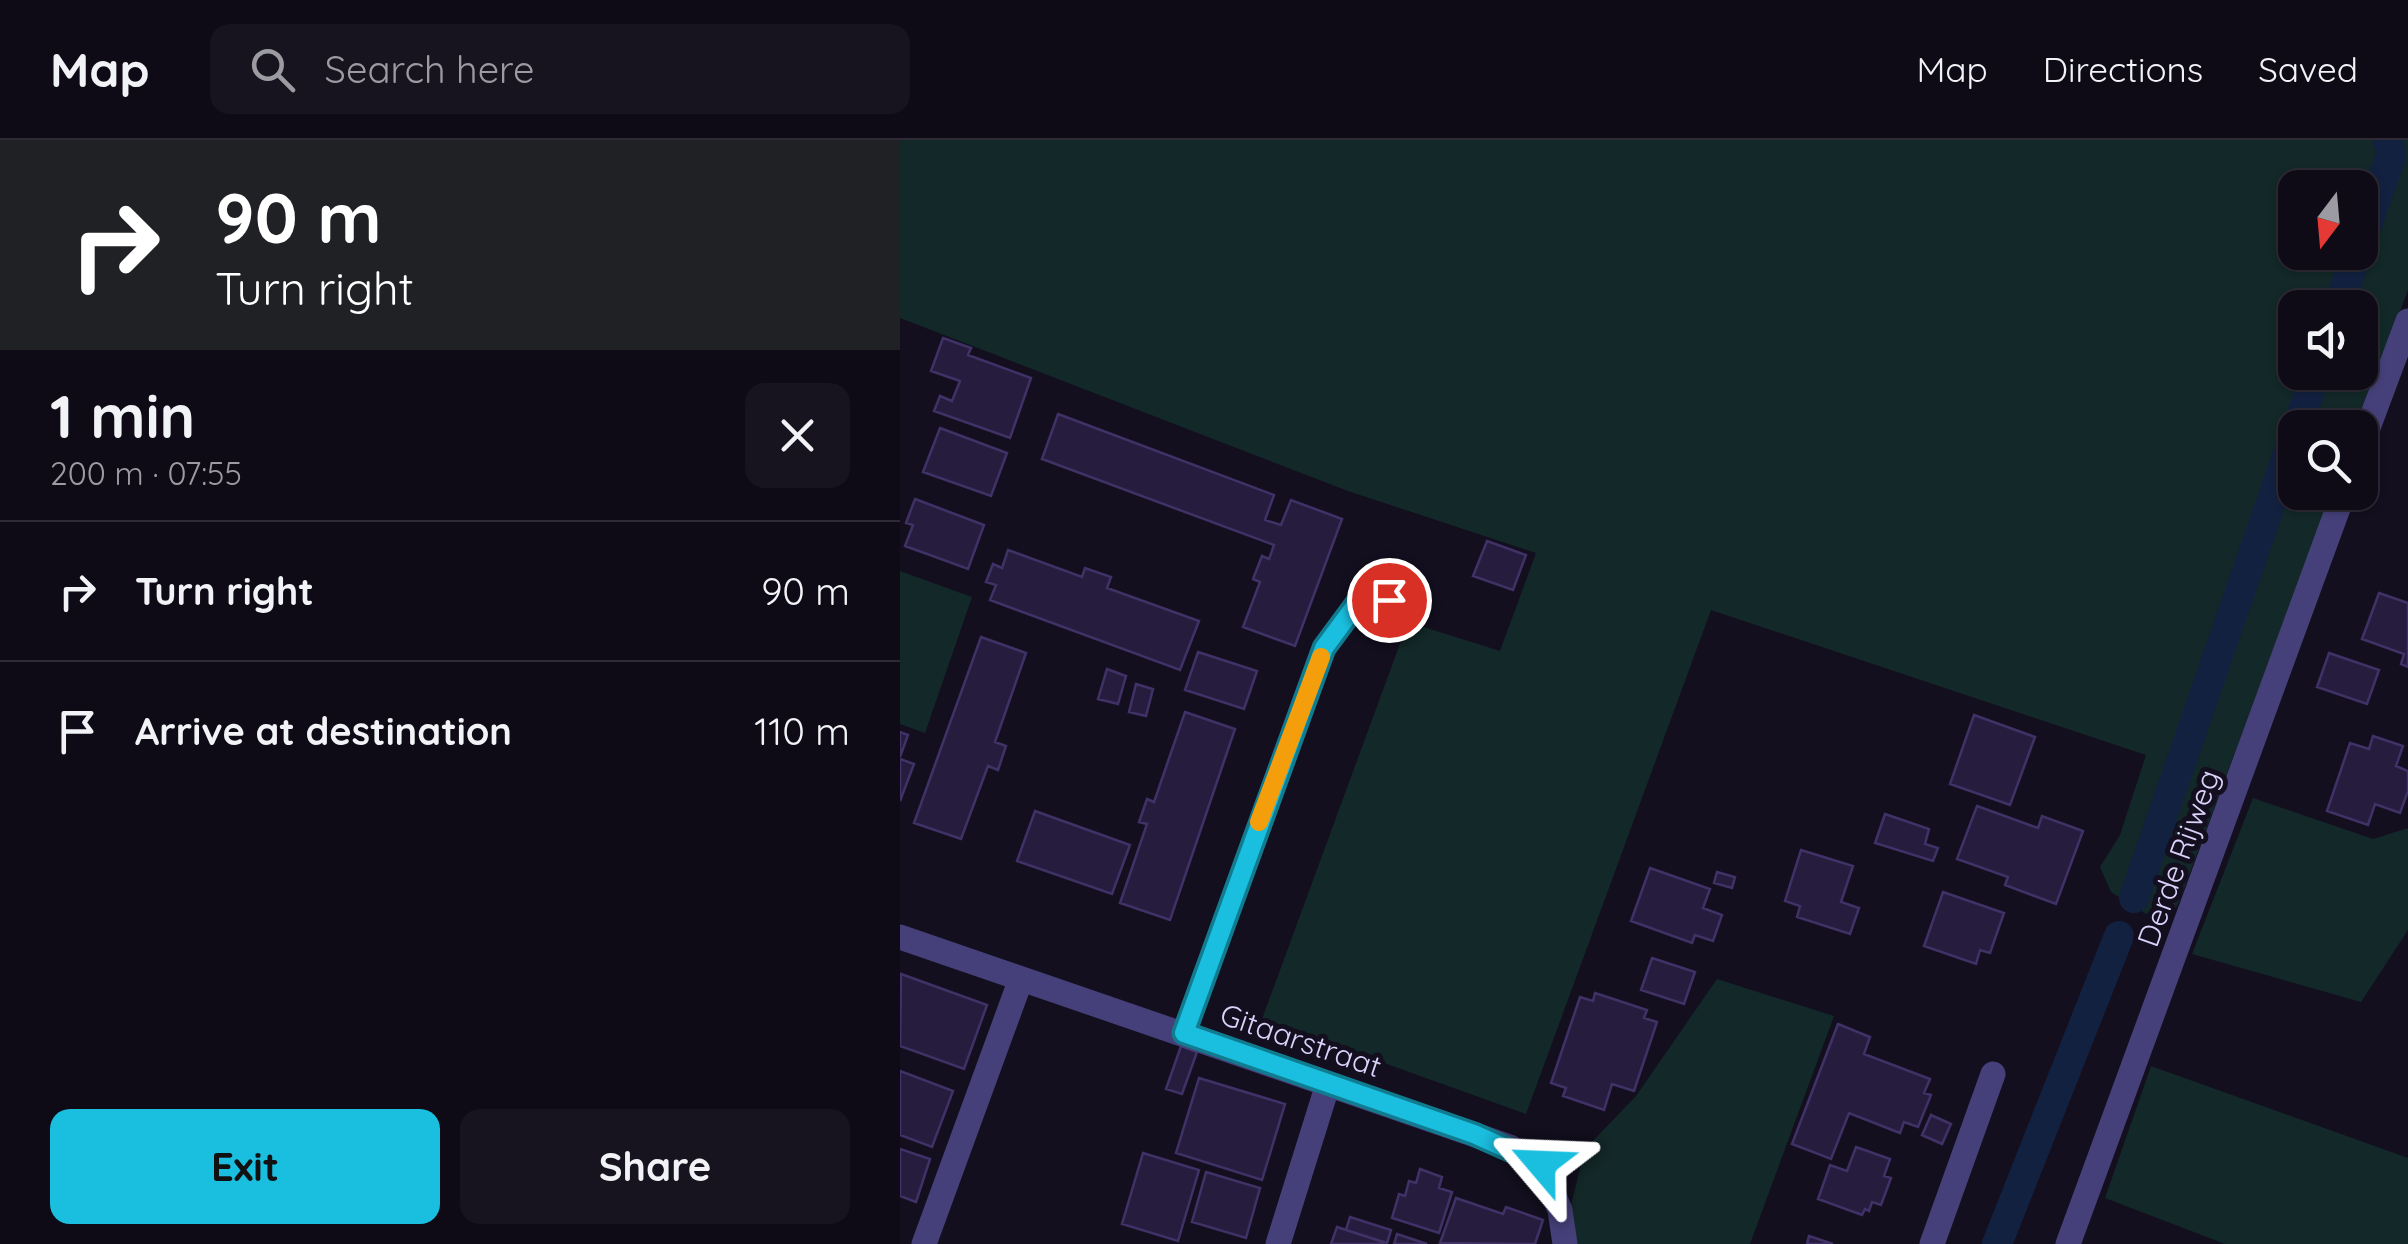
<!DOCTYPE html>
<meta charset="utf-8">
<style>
:root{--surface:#0e0b17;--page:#171420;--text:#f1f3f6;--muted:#9b9ba1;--line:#2e2b36;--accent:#1abede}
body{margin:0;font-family:Quicksand,sans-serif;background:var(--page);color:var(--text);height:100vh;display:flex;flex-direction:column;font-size:38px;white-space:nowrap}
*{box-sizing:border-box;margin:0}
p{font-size:32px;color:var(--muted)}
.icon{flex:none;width:55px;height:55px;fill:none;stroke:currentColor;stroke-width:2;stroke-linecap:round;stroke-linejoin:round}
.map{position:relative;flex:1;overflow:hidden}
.side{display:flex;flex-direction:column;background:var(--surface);width:900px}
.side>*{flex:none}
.banner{background:#202124;color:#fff;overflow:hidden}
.needle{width:65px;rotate:196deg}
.buttons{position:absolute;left:1378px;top:30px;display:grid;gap:20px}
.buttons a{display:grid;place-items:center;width:100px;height:100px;border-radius:20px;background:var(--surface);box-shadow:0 2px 8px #0004,0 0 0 2px var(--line);font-size:50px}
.pin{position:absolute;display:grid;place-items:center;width:85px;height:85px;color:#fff;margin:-42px;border:5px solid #fff;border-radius:50%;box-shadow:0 2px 10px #0007}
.me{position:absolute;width:110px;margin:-55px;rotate:296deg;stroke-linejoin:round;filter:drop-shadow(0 0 8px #0008)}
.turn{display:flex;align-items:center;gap:35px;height:210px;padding:0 50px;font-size:45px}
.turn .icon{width:130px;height:130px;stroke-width:2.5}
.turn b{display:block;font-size:70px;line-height:85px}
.round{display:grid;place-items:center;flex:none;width:105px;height:105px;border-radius:20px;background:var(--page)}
.headline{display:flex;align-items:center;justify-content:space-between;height:170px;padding:0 50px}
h1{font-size:60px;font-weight:800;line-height:75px}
.primary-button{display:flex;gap:20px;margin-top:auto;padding:20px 50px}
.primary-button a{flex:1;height:115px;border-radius:20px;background:var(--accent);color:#111;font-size:40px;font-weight:800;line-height:115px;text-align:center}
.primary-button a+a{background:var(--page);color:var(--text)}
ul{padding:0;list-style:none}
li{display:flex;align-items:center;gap:30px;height:140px;padding:0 50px;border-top:2px solid var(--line)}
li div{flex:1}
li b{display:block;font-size:38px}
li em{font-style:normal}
header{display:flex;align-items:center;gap:60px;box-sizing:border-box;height:140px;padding:0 50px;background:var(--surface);border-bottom:2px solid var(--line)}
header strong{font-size:48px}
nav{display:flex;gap:55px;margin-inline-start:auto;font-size:35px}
.search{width:700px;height:90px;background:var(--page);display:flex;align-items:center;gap:25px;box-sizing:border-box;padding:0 35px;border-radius:20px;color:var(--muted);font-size:38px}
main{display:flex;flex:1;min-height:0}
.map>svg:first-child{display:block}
</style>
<header>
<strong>Map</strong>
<div class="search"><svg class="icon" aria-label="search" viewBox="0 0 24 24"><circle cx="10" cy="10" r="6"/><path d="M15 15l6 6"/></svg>Search here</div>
<nav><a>Map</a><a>Directions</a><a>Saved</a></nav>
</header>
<main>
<section class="side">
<div class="banner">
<div class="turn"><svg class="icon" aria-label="right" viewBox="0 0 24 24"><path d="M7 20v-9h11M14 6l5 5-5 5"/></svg><div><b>90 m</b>Turn right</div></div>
</div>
<div class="headline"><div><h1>1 min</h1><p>200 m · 07:55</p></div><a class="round"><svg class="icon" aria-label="close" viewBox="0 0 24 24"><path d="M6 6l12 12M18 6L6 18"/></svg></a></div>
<ul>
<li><svg class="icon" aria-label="right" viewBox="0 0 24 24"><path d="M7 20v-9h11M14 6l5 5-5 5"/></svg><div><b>Turn right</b></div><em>90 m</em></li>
<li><svg class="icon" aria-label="arrive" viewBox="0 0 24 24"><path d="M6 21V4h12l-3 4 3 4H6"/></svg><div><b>Arrive at destination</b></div><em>110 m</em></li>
</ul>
<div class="primary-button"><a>Exit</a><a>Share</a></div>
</section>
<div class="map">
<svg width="1508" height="1104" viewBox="0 0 1508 1104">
<rect width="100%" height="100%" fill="#130f1f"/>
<path fill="#132828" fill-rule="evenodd" d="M0,0h1508v150l-51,137 -62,1v64l37,1 -153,409 -10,19 -21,-6 -37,-23 -11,-25 20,-32 26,-80 -435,-145 -185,504 -264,-95 146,-397 92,29 36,-98 -188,-62 -448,-173zM1395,48h65v64h-65zM1395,168h65v64h-65z
M0,431l72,26 -47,136 -25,-9z
M1353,658l120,41 35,-11v102l-47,72 -169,-48z
M817,839l117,37 -84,228h-176l-3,-39 14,-56 51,-53z
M1251,926l257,92v86h-183l-120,-46z"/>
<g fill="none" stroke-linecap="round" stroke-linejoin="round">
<path stroke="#132140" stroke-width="30" d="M1460,105l31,-89 -3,-16
M1438,168l19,-56
M1397,288l19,-56
M1234,758l161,-465
M1097,1104l122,-308"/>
</g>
<path fill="#261d3e" stroke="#403267" stroke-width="2.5" d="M43,198l28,10 -3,7 63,23 -21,60 -76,-27 6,-15 12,5 8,-20 -29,-10z
M158,274l216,81 -9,25 16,5 10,-25 51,19 -47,127 -52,-19 17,-45 -7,-3 9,-23 7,3 5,-14 -232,-86z
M40,288l67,25 -16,43 -68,-24z
M15,359l69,26 -16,44 -63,-23 8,-21 -7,-2z
M587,401l39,14 -13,35 -40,-14z
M108,410l74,27 3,-9 26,9 -4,11 92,33 -19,49 -190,-70 6,-15 -10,-3 7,-18 9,4z
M1479,453l29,10v64l-7,-3 3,-10 -42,-15z
M81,497l45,16 -31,89 11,4 -8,24 -10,-4 -27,73 -47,-16z
M298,512l59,19 -13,38 -59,-19z
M1429,513l50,17 -12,34 -50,-17z
M207,529l19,7 -8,28 -20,-5z
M236,544l17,5 -7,27 -17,-4z
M285,572l50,17 -65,191 -50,-17 27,-79 -8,-2 8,-23 7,3z
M1074,575l61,22 -25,68 -60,-21z
M0,592l8,3 -8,22z
M1473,596l30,10 -7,20 12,5v20l-8,22 -25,-9 -7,21 -41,-14 23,-68 19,6z
M0,619l14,5 -14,37z
M1077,666l61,22 4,-12 41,15 -27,73 -51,-19 3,-8 -51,-18z
M135,671l95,34 -18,49 -95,-33z
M985,674l44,15 -4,15 13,4 -5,13 -58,-18z
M901,710l52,16 -12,36 18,6 -9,26 -53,-17 3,-11 -15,-5z
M750,728l60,21 -7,19 19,7 -9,26 -18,-6 -3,8 -61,-22z
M817,732l18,5 -3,11 -18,-5z
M1043,752l61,21 -14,40 -10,-3 -4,14 -52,-18z
M752,818l43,14 -11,32 -43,-14z
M1,834l86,31 -23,64 -64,-23z
M695,853l52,17 -3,8 13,4 -23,69 -22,-7 -8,26 -41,-14 3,-8 -15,-5 29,-86 13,4z
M938,884l32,13 -6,17 66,25 -6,14 7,2 -13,32 -14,-5 -4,11 -51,-20 -18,46 -39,-15z
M281,906l16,6 -15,42 -16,-5z
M0,931l53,20 -21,56 -32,-12z
M299,938l86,26 -23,76 -86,-27z
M1031,975l20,9 -9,20 -20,-9z
M956,1007l34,12 -6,17 7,2 -10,27 -9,-3 -3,9 -4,-2 -3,6 -44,-16 12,-34 17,6z
M0,1009l30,10 -14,43 -16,-6z
M243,1013l56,17 -21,71 -56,-17z
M520,1029l22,8 -3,11 13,4 -13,41 -47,-15 7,-24 6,2 4,-15 7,2z
M306,1032l54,16 -14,50 -54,-16z
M556,1058l47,16 3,-7 37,13 -8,24 -95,-1z
M450,1077l41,13 -4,13 -41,-13z
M437,1087l46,15v2h-52z
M497,1094l30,10h-33z
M909,1096l24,8h-26z"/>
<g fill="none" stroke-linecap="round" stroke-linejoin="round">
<path stroke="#454079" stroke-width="18" d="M284,893l140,-385 34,-46 62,-4"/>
<path stroke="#454079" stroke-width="25" d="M0,797l610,210 31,18 19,45 5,34
M24,1104l97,-265
M378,1104l50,-160
M1032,1104l61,-170"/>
<path stroke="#454079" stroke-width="25" d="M1460,309l48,-128
M1168,1104l276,-752"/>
</g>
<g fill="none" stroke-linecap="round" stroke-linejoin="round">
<g stroke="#117c90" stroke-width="25">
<path id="route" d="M489,460l-31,2 -34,46 -140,385 290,101 67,30"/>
</g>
<use href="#route" stroke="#1abede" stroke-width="18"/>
<path stroke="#f59e0b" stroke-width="18" d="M359,682l62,-165"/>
</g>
<g text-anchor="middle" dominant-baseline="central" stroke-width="10" stroke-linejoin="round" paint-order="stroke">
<g font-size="30" fill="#dad2fa" stroke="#130f1f">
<text transform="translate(1278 718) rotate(-70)">Derde Rijweg</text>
<text transform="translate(401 900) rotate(19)">Gitaarstraat</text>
</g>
</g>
</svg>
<div class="buttons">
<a><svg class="needle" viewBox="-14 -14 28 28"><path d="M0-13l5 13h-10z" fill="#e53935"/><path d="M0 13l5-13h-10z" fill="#9b9ba1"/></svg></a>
<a><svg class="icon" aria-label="sound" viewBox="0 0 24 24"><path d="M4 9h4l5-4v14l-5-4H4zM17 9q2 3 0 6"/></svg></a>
<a><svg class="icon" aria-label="search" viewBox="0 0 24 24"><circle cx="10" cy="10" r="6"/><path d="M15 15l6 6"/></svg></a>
</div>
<div class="pin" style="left:489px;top:460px;background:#d93025"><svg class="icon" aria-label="arrive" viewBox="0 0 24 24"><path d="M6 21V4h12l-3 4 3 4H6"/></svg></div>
<svg class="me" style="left:641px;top:1024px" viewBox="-20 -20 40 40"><path d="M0-17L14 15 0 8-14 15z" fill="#1abede" stroke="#fff" stroke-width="4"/></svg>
</div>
</main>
